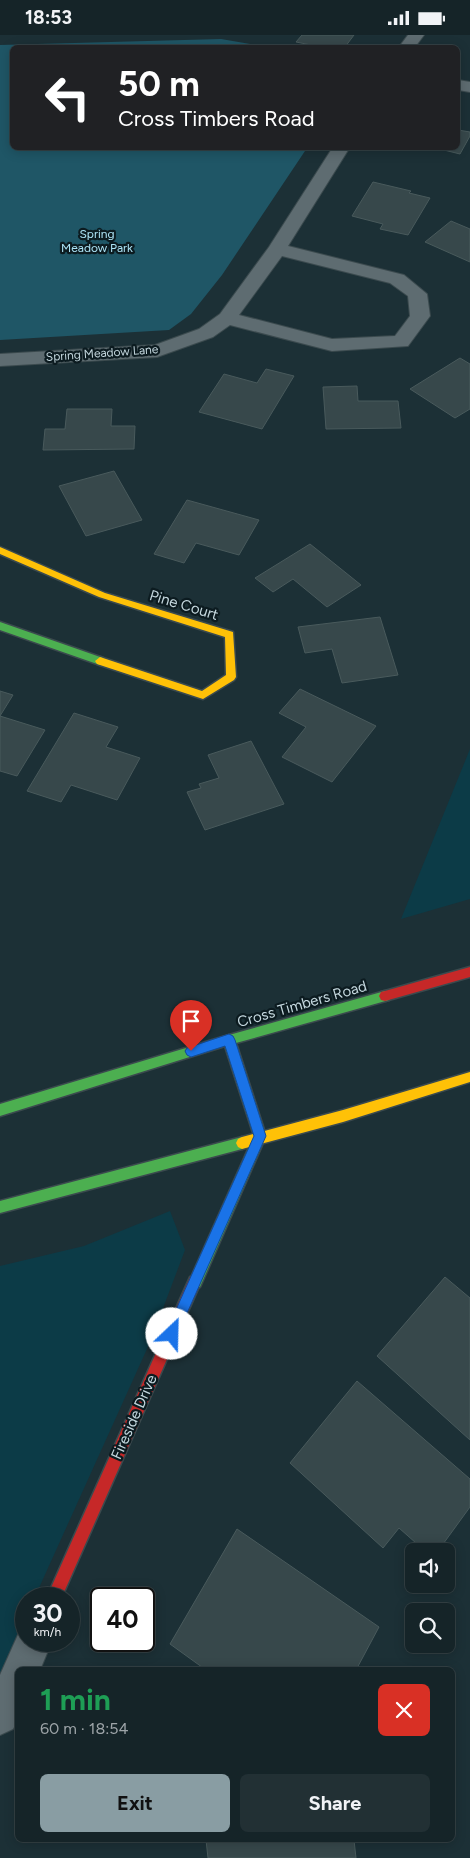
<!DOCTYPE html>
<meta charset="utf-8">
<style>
:root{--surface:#152428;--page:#223034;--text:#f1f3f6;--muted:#9da4a8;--line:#344145;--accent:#899da3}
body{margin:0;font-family:Figtree,sans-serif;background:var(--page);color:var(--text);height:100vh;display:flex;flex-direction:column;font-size:19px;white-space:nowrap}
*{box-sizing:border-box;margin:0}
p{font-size:16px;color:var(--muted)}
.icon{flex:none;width:28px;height:28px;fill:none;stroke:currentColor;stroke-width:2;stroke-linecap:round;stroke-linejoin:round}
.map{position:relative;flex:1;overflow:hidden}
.sheet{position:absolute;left:15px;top:1632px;width:440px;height:175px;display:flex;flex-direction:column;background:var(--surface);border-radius:8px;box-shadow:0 2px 12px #0003,0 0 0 1px var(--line)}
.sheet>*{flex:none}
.banner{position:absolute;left:10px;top:10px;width:450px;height:105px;border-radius:8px;box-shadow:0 2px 12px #0003,0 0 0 1px var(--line);background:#202124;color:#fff;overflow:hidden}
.fabs{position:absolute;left:405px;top:1508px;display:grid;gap:10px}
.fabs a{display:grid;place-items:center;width:50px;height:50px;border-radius:8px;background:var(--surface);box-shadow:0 2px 12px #0003,0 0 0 1px var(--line);font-size:25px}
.speed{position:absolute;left:15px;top:1552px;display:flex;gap:10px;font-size:25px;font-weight:700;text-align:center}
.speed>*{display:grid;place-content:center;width:65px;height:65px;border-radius:50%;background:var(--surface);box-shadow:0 2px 12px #0003,0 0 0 1px var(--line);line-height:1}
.speed small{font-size:12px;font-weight:400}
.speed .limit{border:2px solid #111;border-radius:8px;background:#fff;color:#111}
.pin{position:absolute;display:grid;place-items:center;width:42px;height:42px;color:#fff;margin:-51px -21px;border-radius:50% 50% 50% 0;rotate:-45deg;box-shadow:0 0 5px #0007}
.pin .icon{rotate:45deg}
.me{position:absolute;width:55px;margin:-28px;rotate:24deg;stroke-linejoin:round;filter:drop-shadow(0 0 4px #0008)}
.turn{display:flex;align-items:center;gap:18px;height:105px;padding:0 25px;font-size:22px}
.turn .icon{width:65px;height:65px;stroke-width:2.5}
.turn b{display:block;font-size:35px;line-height:42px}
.round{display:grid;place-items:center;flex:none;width:52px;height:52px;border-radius:8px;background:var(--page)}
.head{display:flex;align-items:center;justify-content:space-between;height:85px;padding:0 25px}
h1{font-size:30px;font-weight:700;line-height:38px;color:#1e9e55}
.button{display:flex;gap:10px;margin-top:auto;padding:10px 25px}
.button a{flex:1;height:58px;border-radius:8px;background:var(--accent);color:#111;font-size:20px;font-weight:700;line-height:58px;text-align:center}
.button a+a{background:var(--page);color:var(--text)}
.status{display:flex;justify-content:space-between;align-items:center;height:35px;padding:0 25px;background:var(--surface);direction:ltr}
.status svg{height:14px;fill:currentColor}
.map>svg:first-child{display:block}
</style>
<div class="status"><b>18:53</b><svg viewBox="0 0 49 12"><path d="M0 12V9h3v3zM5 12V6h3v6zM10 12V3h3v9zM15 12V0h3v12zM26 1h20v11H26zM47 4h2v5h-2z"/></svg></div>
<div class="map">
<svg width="470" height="1823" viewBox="0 0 470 1823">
<rect width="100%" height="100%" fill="#1c3036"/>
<path fill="#0c3b47" d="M470,714v150l-69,20z
M170,1176l15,39 -34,90 -117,259h-8v18l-26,59v-410l84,-20z"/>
<path fill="#1f5666" d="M221,4l47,8h-256v100l295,1 -85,127 -31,39 -22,16 -169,10v-295z"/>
<path fill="#37484b" stroke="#495a5c" d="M302,0h52l-9,12h-24l-25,-5z
M458,95l12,2v4l-10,18 -28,-7h26z
M373,147l38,9 -2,2 21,5 -22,37 -28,-6 3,-5 -31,-8z
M451,186l19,8v33l-45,-20z
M460,323l10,6v45l-15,9 -45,-29z
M266,334l28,7 -32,53 -63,-17 25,-38 33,9z
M357,351l1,15h40l3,27 -75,1 -3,-42z
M67,374h45l-1,17h24l-1,23 -91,1 2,-21h20z
M114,436l28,49 -56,16 -27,-50z
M187,465l72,20 -20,35 -43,-12 -12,20 -30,-9z
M310,509l51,41 -34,22 -34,-28 -20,13 -18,-14z
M380,582l18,58 -56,8 -10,-34 -27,4 -7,-26z
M300,654l76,37 -44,56 -50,-25 24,-30 -27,-14z
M0,656l13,4 -13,21z
M74,678l44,14 -12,20 34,11 -23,42 -46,-15 -10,17 -34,-11z
M0,681l45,14 -28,46 -17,-5z
M251,706l33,63 -79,26 -18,-38 14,-4 -2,-4 20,-6 -11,-23z
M445,1242l25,21v142l-93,-84z
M357,1346l113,98v28l-32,44h-13l-26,-23 -16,20 -93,-85z
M237,1494l142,98 -23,43h-150l-36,-26z
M206,1805h148l2,18h-148z"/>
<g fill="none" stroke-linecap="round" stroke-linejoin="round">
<g stroke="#3b4a4e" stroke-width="2">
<path id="street" d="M408,0h16l-9,12h-16z
M458,45l12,2v10l-12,-2z
M333,112h17l-62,99 116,29 23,19 3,22 -22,30 -76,5 -102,-26 -17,12 -56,20 -157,9v-12l155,-9 44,-16 21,-15 49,-67zM282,221l108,27 18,13 2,20 -15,20 -63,3 -93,-24z
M26,1591v15h26l-12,29h-22v49l-5,10 -13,6v-60l21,-47z"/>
</g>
<g stroke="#3b4a4e" stroke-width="3">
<path id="fast" d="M0,587l103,36 2,3 -5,4 -100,-35z
M385,956l4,1 2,4 -2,4 -153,43 30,93 -66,151 -5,1 -5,-1 -1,-5 65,-146 -29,-90 -225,70v-12l229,-69z
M242,1102l4,2 2,4 -2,4 -4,2 -242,64v-12z"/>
</g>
<g stroke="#3b4a4e" stroke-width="3">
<path id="slow" d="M0,512l105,46 128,39 3,45 -2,3 -31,19 -106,-35 -2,-3 5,-4 102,34 24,-16 -1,-38 -126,-40 -99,-43z
M470,1037v10l-127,40 -101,27 -4,-2 -2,-4 2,-4 4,-2 101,-27z"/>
</g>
<g stroke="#3b4a4e" stroke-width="3">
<path id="jam" d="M470,932v10l-85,24 -4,-1 -2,-4 2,-4 4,-1z
M195,1241l5,1 1,5 -140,317h-15l144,-322z"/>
</g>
<use href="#street" fill="#5e6c71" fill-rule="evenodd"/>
<use href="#fast" fill="#4caf50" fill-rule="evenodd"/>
<use href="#slow" fill="#ffc107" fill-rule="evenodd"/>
<use href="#jam" fill="#c62828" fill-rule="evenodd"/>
</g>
<path fill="#1a73e8" stroke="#114b97" d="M229,999l4,2 2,4 31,96 -90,202 -4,2 -5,-2 -2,-4 89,-198 -29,-90 -34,11 -4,-2 -2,-4 2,-3z"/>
<g text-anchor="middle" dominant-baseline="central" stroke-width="4.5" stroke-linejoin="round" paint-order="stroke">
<g font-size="12" fill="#ace3f5" stroke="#0c1b20">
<text x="97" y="199">Spring<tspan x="97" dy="14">Meadow Park</tspan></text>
</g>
<g font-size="12" fill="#c4d7de" stroke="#0c1b20">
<text transform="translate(102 318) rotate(-4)">Spring Meadow Lane</text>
</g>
<g font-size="15" fill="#c4d7de" stroke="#0c1b20">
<text transform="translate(184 570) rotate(17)">Pine Court</text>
<text transform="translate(302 969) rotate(-16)">Cross Timbers Road</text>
<text transform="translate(134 1382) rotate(-66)">Fireside Drive</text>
</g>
</g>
</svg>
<div class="fabs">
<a><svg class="icon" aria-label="sound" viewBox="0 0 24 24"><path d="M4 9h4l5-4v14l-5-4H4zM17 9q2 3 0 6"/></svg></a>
<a><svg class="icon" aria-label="search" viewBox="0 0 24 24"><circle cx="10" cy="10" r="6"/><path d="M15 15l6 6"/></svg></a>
</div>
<div class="speed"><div>30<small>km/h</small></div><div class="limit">40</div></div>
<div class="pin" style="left:191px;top:1016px;background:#d93025"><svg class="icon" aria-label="arrive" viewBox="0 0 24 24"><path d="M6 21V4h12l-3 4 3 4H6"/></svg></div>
<svg class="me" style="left:172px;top:1299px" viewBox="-20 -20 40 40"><circle r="19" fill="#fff"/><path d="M0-13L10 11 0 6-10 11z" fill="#1a73e8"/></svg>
<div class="banner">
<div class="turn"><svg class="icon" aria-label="left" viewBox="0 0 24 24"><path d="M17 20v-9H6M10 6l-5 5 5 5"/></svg><div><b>50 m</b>Cross Timbers Road</div></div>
</div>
<section class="sheet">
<div class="head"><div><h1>1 min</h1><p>60 m · 18:54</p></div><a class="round" style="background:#d93025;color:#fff"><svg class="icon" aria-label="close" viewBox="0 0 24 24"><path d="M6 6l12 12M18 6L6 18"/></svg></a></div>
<div class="button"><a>Exit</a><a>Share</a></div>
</section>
</div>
